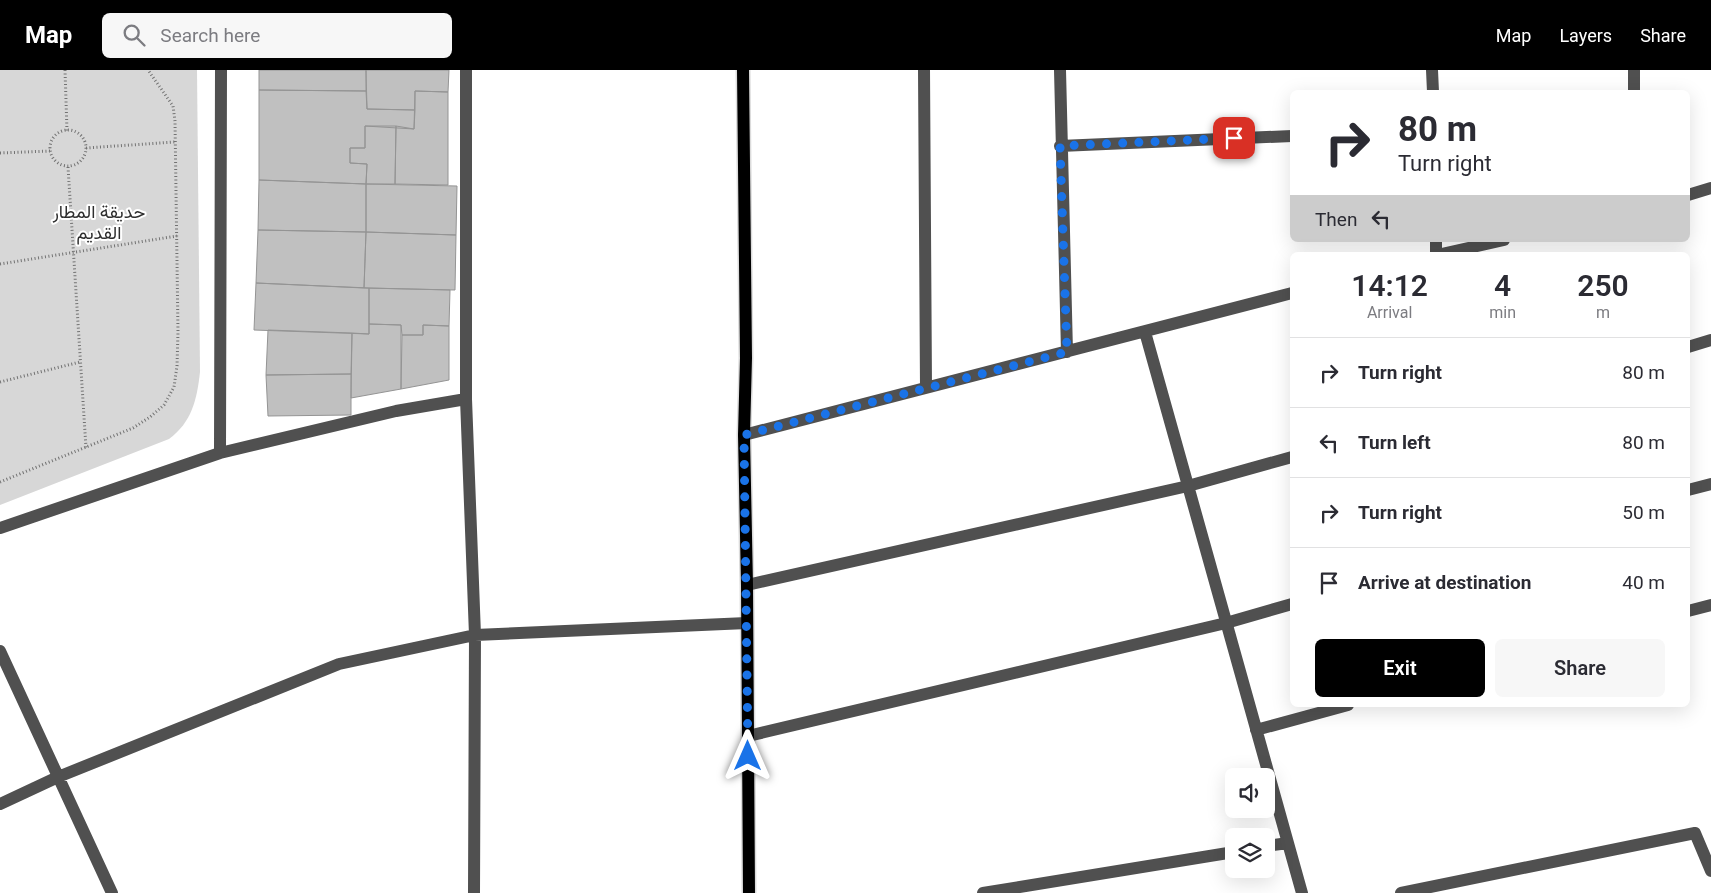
<!DOCTYPE html>
<meta charset="utf-8">
<style>
:root{--surface:#fff;--page:#f7f7f7;--text:#2b2b33;--muted:#7c7c81;--line:#e1e1e2;--accent:#000}
body{margin:0;font-family:Roboto,Vazirmatn,sans-serif;background:var(--page);color:var(--text);height:100vh;display:flex;flex-direction:column;font-size:19px;white-space:nowrap}
*{box-sizing:border-box;margin:0}
p{font-size:16px;color:var(--muted)}
.icon{flex:none;width:28px;height:28px;fill:none;stroke:currentColor;stroke-width:2;stroke-linecap:round;stroke-linejoin:round}
.map{position:relative;flex:1;overflow:hidden}
.details{position:absolute;left:1290px;top:182px;width:400px;height:455px;display:flex;flex-direction:column;background:var(--surface);border-radius:8px;box-shadow:0 5px 20px #0002}
.details>*{flex:none}
.guide{position:absolute;left:1290px;top:20px;width:400px;height:152px;border-radius:8px;box-shadow:0 5px 20px #0002;background:#fff;color:var(--text);overflow:hidden}
.fabs{position:absolute;left:1225px;top:698px;display:grid;gap:10px}
.fabs a{display:grid;place-items:center;width:50px;height:50px;border-radius:8px;background:var(--surface);box-shadow:0 5px 20px #0002;font-size:25px}
.pin{position:absolute;display:grid;place-items:center;width:42px;height:42px;color:#fff;margin:-21px;border-radius:10px;box-shadow:0 2px 8px #0006}
.me{position:absolute;width:55px;margin:-28px;rotate:0deg;stroke-linejoin:round;filter:drop-shadow(0 0 4px #0008)}
.turn{display:flex;align-items:center;gap:18px;height:105px;padding:0 25px;font-size:22px}
.turn .icon{width:65px;height:65px;stroke-width:2.5}
.turn b{display:block;font-size:35px;line-height:42px}
.then{display:flex;align-items:center;height:48px;padding:0 25px;background:#0003;gap:10px;font-size:19px}
.eta{display:flex;justify-content:space-evenly;align-items:center;height:85px;text-align:center}
.eta b{font-size:30px;font-weight:600;line-height:35px}
.action{display:flex;gap:10px;margin-top:auto;padding:10px 25px}
.action a{flex:1;height:58px;border-radius:8px;background:var(--accent);color:#fff;font-size:20px;font-weight:600;line-height:58px;text-align:center}
.action a+a{background:var(--page);color:var(--text)}
ul{padding:0;list-style:none}
li{display:flex;align-items:center;gap:15px;height:70px;padding:0 25px;border-top:1px solid var(--line)}
li div{flex:1}
li b{display:block;font-size:19px}
li em{font-style:normal}
header{display:flex;align-items:center;gap:30px;box-sizing:border-box;height:70px;padding:0 25px;background:var(--accent);color:#fff}
header strong{font-size:24px}
nav{display:flex;gap:28px;margin-inline-start:auto;font-size:18px}
.search{width:350px;height:45px;background:var(--page);display:flex;align-items:center;gap:12px;box-sizing:border-box;padding:0 18px;border-radius:8px;color:var(--muted);font-size:19px}
.map>svg:first-child{display:block}
</style>
<header>
<strong>Map</strong>
<div class="search"><svg class="icon" aria-label="search" viewBox="0 0 24 24"><circle cx="10" cy="10" r="6"/><path d="M15 15l6 6"/></svg>Search here</div>
<nav><a>Map</a><a>Layers</a><a>Share</a></nav>
</header>
<div class="map">
<svg width="1711" height="823" viewBox="0 0 1711 823">
<rect width="100%" height="100%" fill="#fff"/>
<path fill="#d7d7d7" d="M0,0h197l3,302c-3,27 -8,50 -31,67l-169,66z"/>
<path fill="#c0c0c0" stroke="#949494" d="M259,0h107v21l-107,-1z
M366,0h83l-1,22 -33,-1v19l-48,-1z
M259,20l107,1 1,18 48,1 -1,19 -49,-3v22h-15v15l17,1 -1,20 -107,-4z
M415,21l33,1v93l-53,-1 1,-58 18,3z
M365,56h31l-1,58h-29l1,-20 -17,-1v-15h15z
M259,110l107,4v48l-108,-2z
M366,114l91,2 -1,49 -90,-3z
M258,160l108,2 -2,56 -108,-5z
M366,162l90,3 -1,55 -91,-2z
M256,213l113,5v46l-115,-4z
M369,218l81,2 -1,36 -26,-1v10h-21l-1,-10 -32,-1z
M369,254l32,1v64l-50,9 1,-65 17,1z
M423,255l26,1v54l-48,9 1,-54h21z
M268,260l84,3 -1,41 -85,1z
M351,304v41l-83,1 -2,-41z"/>
<g fill="none" stroke-linecap="round" stroke-linejoin="round">
<g stroke="#dbdbdb" stroke-width="15">
<path id="major" d="M743,0l3,288 -2,77 3,150 2,308"/>
</g>
<path stroke="#727272" stroke-width="3" stroke-dasharray="1 2.5" stroke-linecap="butt" d="M65,0l2,61
M50 78a18 18 0 1 1 36 0a18 18 0 1 1-36 0Z
M86,78l89,-6
M0,83l50,-2
M68,97l18,281
M0,194l177,-28
M0,312l80,-20
M0,412l133,-54 17,-11 14,-12 10,-18 3,-21 1,-34 -3,-211 -2,-15 -25,-36"/>
<path stroke="#505050" stroke-width="12" d="M466,0v329l9,236 -1,258
M924,0l2,317
M1060,0l7,282
M1432,0l1,22
M1634,22v-22
M1060,76l232,-10
M1688,125l23,-7
M1436,170v15
M1437,185l67,-15
M1145,262l157,561
M1688,277l23,-7
M744,365l548,-142
M220,383l1,-383
M1688,420l23,-6
M0,458l220,-75 176,-42 70,-12
M747,515l441,-99 104,-29
M1688,541l23,-6
M0,581l112,242
M1256,660l92,-25
M748,666l478,-113 66,-19
M0,734l58,-27 281,-113 136,-29 272,-12
M1266,776l22,-3
M983,823l251,-41
M1401,823l294,-60 16,38"/>
<use href="#major" stroke="#000" stroke-width="12"/>
</g>
<g fill="none" stroke-linecap="round" stroke-linejoin="round">
<path stroke="#1a73e8" stroke-width="9" stroke-dasharray="0 16.2" d="M748,686l-4,-321 323,-83 -7,-206 174,-8"/>
</g>
<g text-anchor="middle" dominant-baseline="central" stroke-width="4" stroke-linejoin="round" paint-order="stroke">
<g font-size="18" fill="#2e2e2e" stroke="#fff">
<text x="99" y="141">حديقة المطار<tspan x="99" dy="21">القديم</tspan></text>
</g>
</g>
</svg>
<div class="fabs">
<a><svg class="icon" aria-label="sound" viewBox="0 0 24 24"><path d="M4 9h4l5-4v14l-5-4H4zM17 9q2 3 0 6"/></svg></a>
<a><svg class="icon" aria-label="layers" viewBox="0 0 24 24"><path d="M12 4l9 5-9 5-9-5zM3 14l9 5 9-5"/></svg></a>
</div>
<div class="pin" style="left:1234px;top:68px;background:#d93025"><svg class="icon" aria-label="arrive" viewBox="0 0 24 24"><path d="M6 21V4h12l-3 4 3 4H6"/></svg></div>
<svg class="me" style="left:748px;top:686px" viewBox="-20 -20 40 40"><path d="M0-17L14 15 0 8-14 15z" fill="#1a73e8" stroke="#fff" stroke-width="4"/></svg>
<div class="guide">
<div class="turn"><svg class="icon" aria-label="right" viewBox="0 0 24 24"><path d="M7 20v-9h11M14 6l5 5-5 5"/></svg><div><b>80 m</b>Turn right</div></div>
<div class="then">Then<svg class="icon" aria-label="left" viewBox="0 0 24 24"><path d="M17 20v-9H6M10 6l-5 5 5 5"/></svg></div>
</div>
<section class="details">
<div class="eta">
<div><b>14:12</b><p>Arrival</p></div>
<div><b>4</b><p>min</p></div>
<div><b>250</b><p>m</p></div>
</div>
<ul>
<li><svg class="icon" aria-label="right" viewBox="0 0 24 24"><path d="M7 20v-9h11M14 6l5 5-5 5"/></svg><div><b>Turn right</b></div><em>80 m</em></li>
<li><svg class="icon" aria-label="left" viewBox="0 0 24 24"><path d="M17 20v-9H6M10 6l-5 5 5 5"/></svg><div><b>Turn left</b></div><em>80 m</em></li>
<li><svg class="icon" aria-label="right" viewBox="0 0 24 24"><path d="M7 20v-9h11M14 6l5 5-5 5"/></svg><div><b>Turn right</b></div><em>50 m</em></li>
<li><svg class="icon" aria-label="arrive" viewBox="0 0 24 24"><path d="M6 21V4h12l-3 4 3 4H6"/></svg><div><b>Arrive at destination</b></div><em>40 m</em></li>
</ul>
<div class="action"><a>Exit</a><a>Share</a></div>
</section>
</div>
